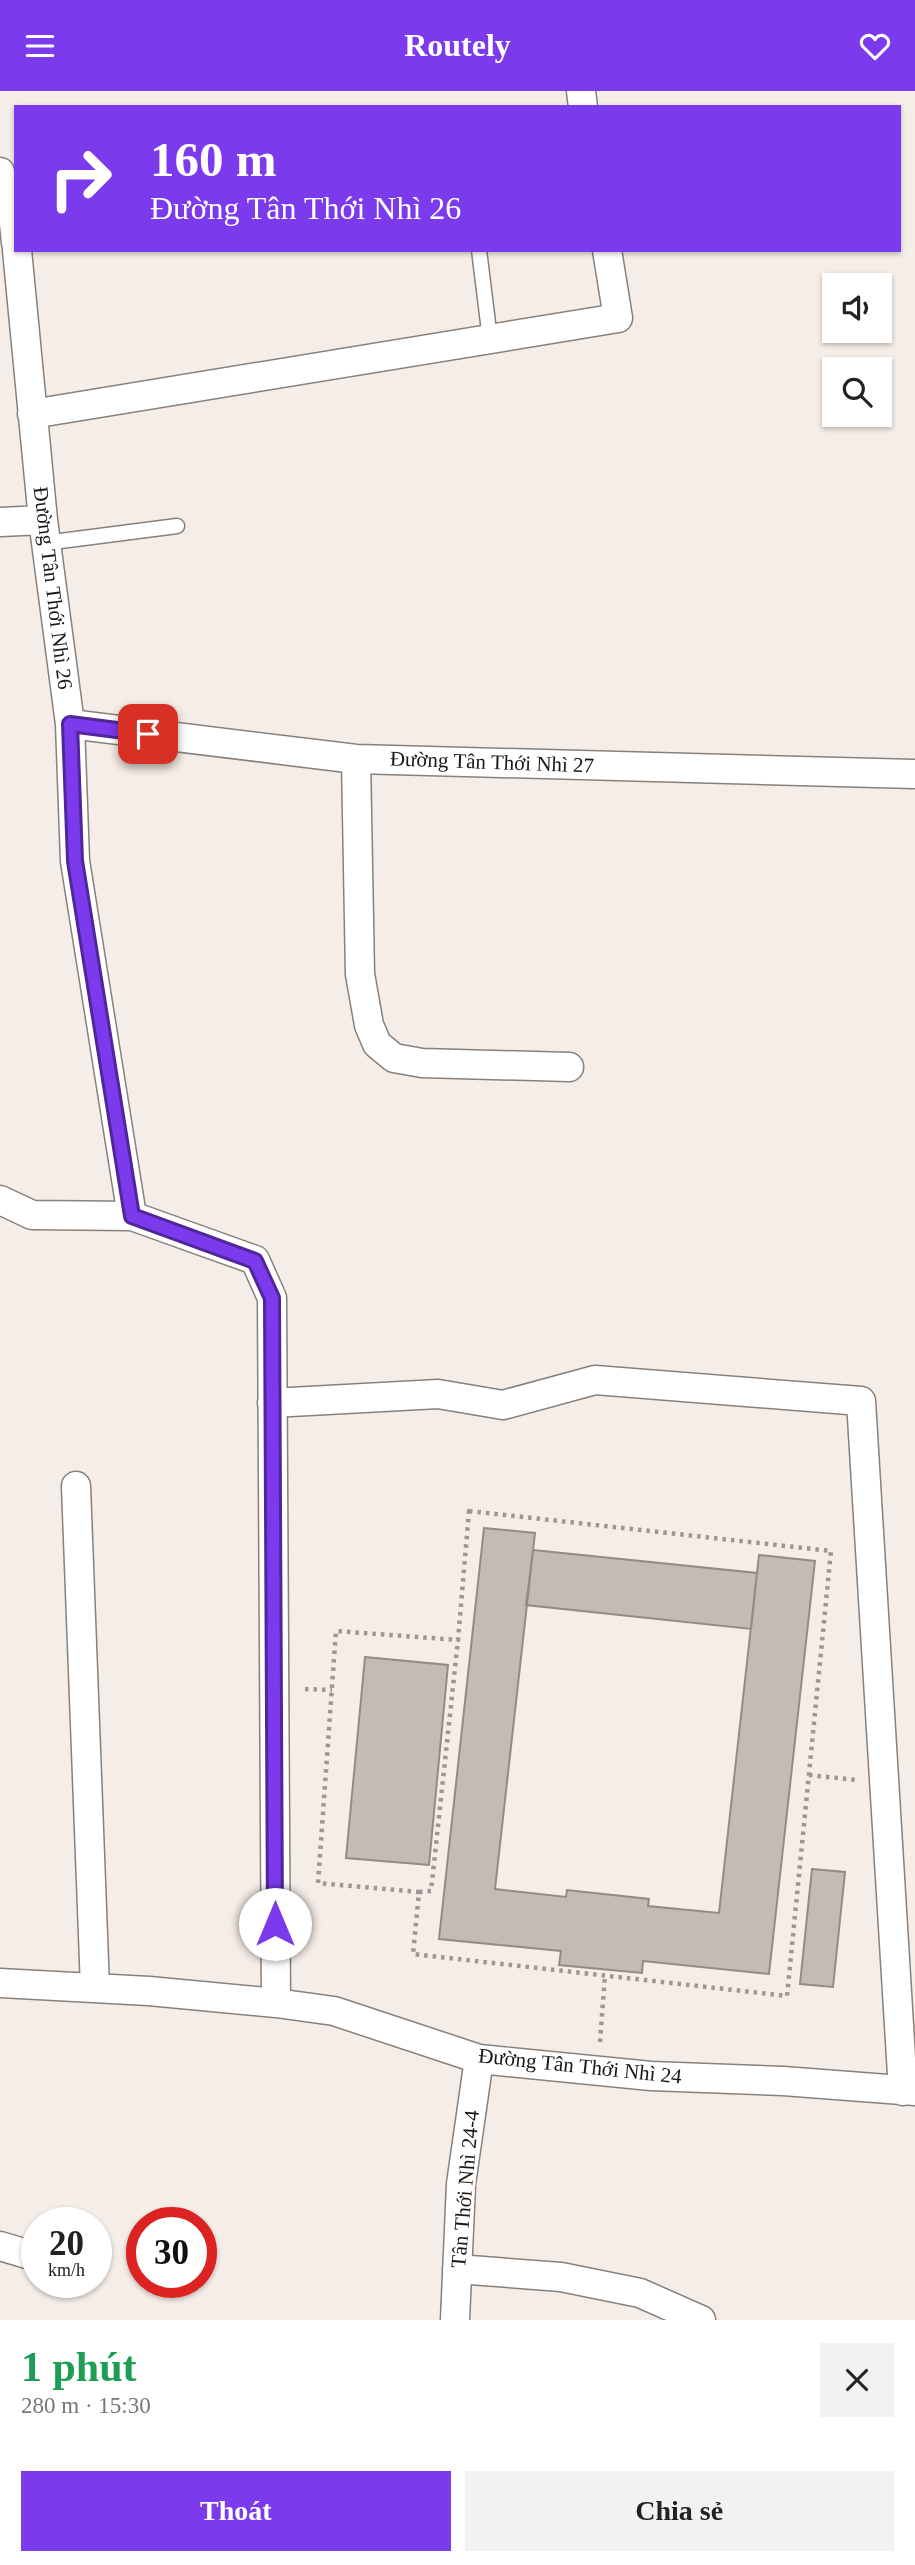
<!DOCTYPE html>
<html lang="vi">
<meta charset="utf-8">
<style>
:root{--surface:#fff;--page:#f2f2f2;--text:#222;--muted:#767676;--accent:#7c3aed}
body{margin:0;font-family:"Times New Roman",serif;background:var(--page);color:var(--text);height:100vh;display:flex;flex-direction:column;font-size:26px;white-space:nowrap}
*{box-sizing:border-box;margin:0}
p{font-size:23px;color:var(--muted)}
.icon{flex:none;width:38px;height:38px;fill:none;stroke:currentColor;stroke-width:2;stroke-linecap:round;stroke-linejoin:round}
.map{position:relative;height:2229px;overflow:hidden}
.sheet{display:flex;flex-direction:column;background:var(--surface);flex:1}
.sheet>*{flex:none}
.top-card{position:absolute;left:14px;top:14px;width:887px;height:147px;border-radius:0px;box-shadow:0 2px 5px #0004;background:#7c3aed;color:#fff;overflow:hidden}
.buttons{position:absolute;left:822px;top:182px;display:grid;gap:14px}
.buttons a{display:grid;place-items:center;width:70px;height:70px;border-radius:0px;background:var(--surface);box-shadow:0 2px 5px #0004;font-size:35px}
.speed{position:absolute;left:21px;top:2116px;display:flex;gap:14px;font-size:35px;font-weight:700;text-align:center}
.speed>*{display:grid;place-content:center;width:91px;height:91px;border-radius:50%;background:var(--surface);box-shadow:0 2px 5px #0004;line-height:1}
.speed small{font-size:18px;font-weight:400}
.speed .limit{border:10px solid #d22;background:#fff;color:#111}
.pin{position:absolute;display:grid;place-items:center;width:60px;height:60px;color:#fff;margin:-30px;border-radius:14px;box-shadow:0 4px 10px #0006}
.me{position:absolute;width:77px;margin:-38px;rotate:0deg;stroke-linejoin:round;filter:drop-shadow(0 0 5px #0008)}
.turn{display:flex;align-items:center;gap:24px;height:147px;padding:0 21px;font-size:32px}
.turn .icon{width:91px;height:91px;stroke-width:2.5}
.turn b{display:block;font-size:49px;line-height:60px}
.round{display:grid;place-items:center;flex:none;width:74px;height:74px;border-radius:0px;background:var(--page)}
.summary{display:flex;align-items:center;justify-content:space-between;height:119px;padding:0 21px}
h1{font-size:42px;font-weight:700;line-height:52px;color:#1e9e55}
.primary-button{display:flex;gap:14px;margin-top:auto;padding:14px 21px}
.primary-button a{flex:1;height:80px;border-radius:0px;background:var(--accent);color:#fff;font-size:28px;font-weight:700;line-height:80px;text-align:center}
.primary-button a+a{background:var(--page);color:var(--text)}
header{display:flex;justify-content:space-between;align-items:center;height:91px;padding:0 21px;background:var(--accent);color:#fff;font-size:32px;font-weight:700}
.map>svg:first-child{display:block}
</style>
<header><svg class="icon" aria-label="menu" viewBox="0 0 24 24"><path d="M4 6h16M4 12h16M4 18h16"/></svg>Routely<svg class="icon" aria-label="heart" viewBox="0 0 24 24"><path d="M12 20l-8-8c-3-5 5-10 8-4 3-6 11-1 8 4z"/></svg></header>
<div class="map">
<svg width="915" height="2229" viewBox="0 0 915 2229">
<rect width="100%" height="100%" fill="#f5ede7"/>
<path fill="#c3bbb6" stroke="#928b86" stroke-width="2" d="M484,1437l51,5 -40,356 71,8 1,-7 82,9 -1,7 71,7 40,-358 56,6 -46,413 -126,-13 -1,12 -83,-8 2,-14 -122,-12z
M533,1459l224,23 -6,56 -225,-24z
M365,1566l83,8 -19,200 -83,-7z
M812,1778l33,3 -12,115 -33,-3z"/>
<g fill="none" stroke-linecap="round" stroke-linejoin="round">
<g stroke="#88807b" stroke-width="17">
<path id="lane" d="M479,159l11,89
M45,452l132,-17"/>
</g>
<g stroke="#88807b" stroke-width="31">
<path id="street" d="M581,0l2,16
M0,81l14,51 2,20
M17,159l26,270 27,204 5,137 57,355
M32,323l586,-96 -11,-68
M0,431l43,-2
M70,633l286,35 559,15
M356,668l4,215 9,51 8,19 17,14 28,5 147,4
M0,1109l32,15 100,1 123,44 17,38 4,705
M272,1312l166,-9 65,11 92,-25 266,21 42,690
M76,1395l19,502
M0,1892l149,8 127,12 58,8 145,48 172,17 132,5 132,10
M0,2155l37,11
M457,2178l104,8 79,16 61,27
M455,2229l6,-136 18,-125"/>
</g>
<path stroke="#9d9793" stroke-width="4.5" stroke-dasharray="3.5 5" stroke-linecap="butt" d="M469,1420l362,40 -44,445 -374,-42 6,-62 -101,-9 18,-252 122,9z
M305,1598l27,1
M809,1684l47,5
M419,1801l12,-1 27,-251
M600,1951l5,-67"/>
<use href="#lane" stroke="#fff" stroke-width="14"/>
<use href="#street" stroke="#fff" stroke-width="28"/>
</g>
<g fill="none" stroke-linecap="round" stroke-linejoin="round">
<g stroke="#51269a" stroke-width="18">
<path id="route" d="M148,643l-78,-10 5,137 57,355 123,45 17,37 3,626"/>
</g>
<use href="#route" stroke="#7c3aed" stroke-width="12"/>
</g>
<g text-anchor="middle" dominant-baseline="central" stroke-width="6" stroke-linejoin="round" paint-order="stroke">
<g font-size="21" fill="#1a1715" stroke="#fff">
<text transform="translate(53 497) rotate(83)">Đường Tân Thới Nhì 26</text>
<text transform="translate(492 671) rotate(2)">Đường Tân Thới Nhì 27</text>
<text transform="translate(580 1975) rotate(6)">Đường Tân Thới Nhì 24</text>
<text transform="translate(465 2098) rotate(-85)">Tân Thới Nhì 24-4</text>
</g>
</g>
</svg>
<div class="buttons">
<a><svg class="icon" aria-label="sound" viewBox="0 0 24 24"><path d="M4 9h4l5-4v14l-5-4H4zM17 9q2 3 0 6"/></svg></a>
<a><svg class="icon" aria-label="search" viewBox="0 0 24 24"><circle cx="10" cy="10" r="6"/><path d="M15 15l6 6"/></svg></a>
</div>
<div class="speed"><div>20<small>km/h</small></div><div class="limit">30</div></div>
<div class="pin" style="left:148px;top:643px;background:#d93025"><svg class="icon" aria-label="arrive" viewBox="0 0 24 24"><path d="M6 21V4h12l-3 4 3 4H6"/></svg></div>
<svg class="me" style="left:275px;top:1833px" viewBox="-20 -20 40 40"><circle r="19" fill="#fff"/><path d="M0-13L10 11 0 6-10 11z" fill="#7c3aed"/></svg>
<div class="top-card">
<div class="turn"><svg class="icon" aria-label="right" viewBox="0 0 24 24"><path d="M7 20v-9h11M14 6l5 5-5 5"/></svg><div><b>160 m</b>Đường Tân Thới Nhì 26</div></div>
</div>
</div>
<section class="sheet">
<div class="summary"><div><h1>1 phút</h1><p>280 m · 15:30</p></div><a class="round"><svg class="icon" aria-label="close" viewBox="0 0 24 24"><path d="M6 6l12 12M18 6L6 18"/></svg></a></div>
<div class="primary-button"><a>Thoát</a><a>Chia sẻ</a></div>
</section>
